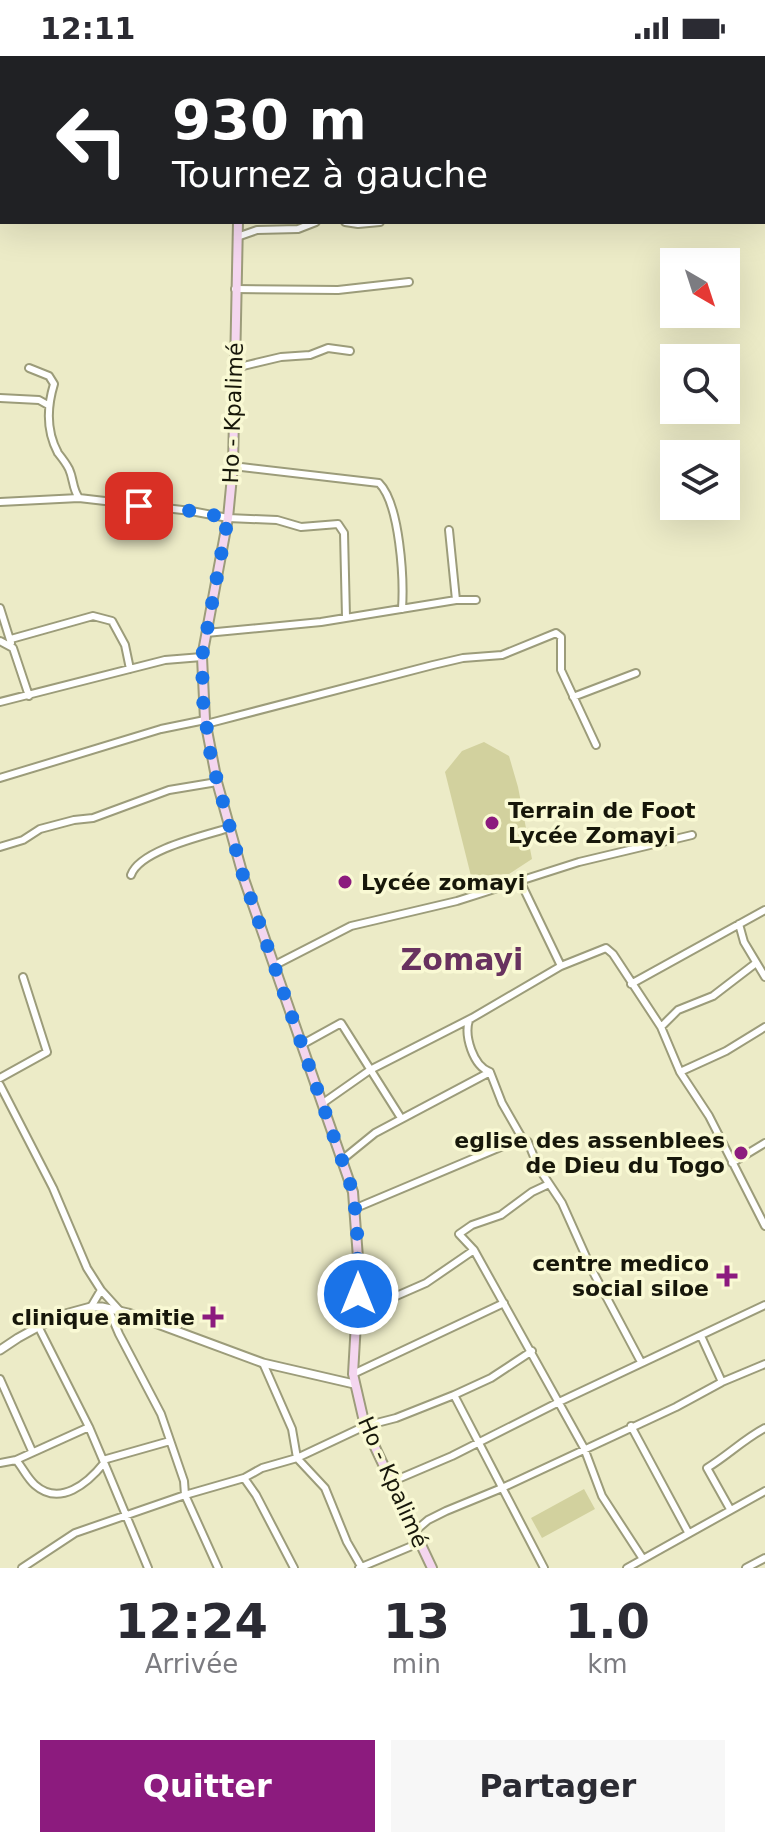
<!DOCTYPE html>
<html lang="fr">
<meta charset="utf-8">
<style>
:root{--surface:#fff;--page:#f7f7f7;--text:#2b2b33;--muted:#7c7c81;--accent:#8c1b7e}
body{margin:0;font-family:"DejaVu Sans",sans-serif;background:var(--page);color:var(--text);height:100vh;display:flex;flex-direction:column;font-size:30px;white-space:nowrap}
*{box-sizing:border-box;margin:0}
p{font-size:26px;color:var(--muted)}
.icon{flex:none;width:44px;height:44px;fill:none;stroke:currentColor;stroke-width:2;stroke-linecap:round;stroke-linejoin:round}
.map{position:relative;height:1512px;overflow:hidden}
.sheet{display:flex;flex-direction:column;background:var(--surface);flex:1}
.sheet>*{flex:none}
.banner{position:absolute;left:0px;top:0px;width:766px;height:168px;box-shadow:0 8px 32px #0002;background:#202124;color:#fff;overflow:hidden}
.needle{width:52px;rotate:141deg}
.fabs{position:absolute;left:660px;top:192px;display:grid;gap:16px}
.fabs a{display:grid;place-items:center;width:80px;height:80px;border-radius:0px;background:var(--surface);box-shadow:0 8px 32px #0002;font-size:40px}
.pin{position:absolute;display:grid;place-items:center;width:68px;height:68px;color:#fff;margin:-34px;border-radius:16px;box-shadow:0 4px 12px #0006}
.me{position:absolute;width:88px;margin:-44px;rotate:0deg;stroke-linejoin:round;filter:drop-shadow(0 0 6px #0008)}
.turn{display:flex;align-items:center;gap:28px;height:168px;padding:0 40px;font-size:36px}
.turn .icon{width:104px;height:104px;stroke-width:2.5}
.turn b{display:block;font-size:56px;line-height:68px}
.eta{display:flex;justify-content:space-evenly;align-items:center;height:136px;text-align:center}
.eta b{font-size:48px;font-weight:700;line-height:56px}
.button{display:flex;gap:16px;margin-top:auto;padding:16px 40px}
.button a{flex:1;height:92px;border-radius:0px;background:var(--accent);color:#fff;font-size:32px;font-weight:700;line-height:92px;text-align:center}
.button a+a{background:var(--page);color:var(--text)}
.status{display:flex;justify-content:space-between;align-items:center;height:56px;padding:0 40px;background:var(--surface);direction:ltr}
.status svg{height:22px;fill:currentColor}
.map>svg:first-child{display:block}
</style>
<div class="status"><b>12:11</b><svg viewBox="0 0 49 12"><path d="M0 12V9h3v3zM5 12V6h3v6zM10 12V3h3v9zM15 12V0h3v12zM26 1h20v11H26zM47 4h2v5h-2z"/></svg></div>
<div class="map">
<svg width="765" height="1512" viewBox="0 0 765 1512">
<rect width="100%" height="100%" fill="#ecebc7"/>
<path fill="#d2d19e" d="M484,686l25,14 9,31 14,72 -23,15 -38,2 -26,-104 17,-21z
M584,1433l11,20 -53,29 -11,-20z"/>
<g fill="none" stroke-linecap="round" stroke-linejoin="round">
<g stroke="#9c9c7a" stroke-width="10">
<path id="minor" d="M89,0l3,2
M222,0l8,2
M171,2l1,-2
M248,2l25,-2
M0,41l2,1
M0,158h2
M345,166l13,2 22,-2
M237,181l20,-7 41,-1 18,-7
M235,233l103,1 71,-8
M29,312l20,8 5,8c-7,23 -8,47 4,69 4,5 8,10 11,16 5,11 3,19 10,29
M235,312l46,-11 29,-2 18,-7 22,3
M0,342l39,2 9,5
M233,410l146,17c21,21 25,96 23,126
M0,446l79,-4 112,13 37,7 49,2 24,7 37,-3 6,9 2,84
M449,474l7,70
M0,552l11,35
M206,577l115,-11 135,-22h20
M11,583l82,-23 19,5 13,24 5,24
M0,585l13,7 16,48
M573,641l63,-24
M0,646l165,-42 37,-3
M206,668l227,-59 30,-7 39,-3 54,-22 5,4v33l35,75
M0,722l161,-49 44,-9
M0,791l23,-7 17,-11 34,-9 19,-2 76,-28 48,-8
M131,819c9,-25 72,-39 98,-47
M520,825l41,85
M739,868l5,18 21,35
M275,909l76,-39 106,-25 122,-39 113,-27
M631,928l134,-74
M469,964c-5,16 4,46 21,52l12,31 20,35 6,4 10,25 24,36 30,67 49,92
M661,971l17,-17 35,-14 43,-33
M303,988l38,-21 60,95
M680,1016l46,-21 39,-24
M0,1022l47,-26 -24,-75
M0,1029l53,103 34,80 14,22 -10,17
M323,1047l47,-33 102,-52 89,-52 45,-18 7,6 48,73 19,45 29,44 56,110
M343,1103l32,-26 115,-61
M732,1107l33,-20
M549,1128l-17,8 -31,23 -29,10 -13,9 15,16 110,198 18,48 41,63
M356,1152l166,-70
M101,1234l19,21
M108,1252l11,26 42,80 23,67 1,14 33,73
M358,1253l36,-12 32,-14 48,-33
M38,1270l51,101 14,33
M701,1280l21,46
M263,1307l29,66 5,29 28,30 22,54 15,26
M353,1318l151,-71
M0,1323l32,72
M454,1339l90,173
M631,1370l57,106
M16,1404l73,-33
M0,1407l16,-3c7,8 11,18 19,25 25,22 53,-2 69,-22
M244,1422l12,17 38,73
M391,1426l61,-26 107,-54 206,-97
M730,1453l-23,-41c20,-12 37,-29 58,-40
M414,1476l14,-12 18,-9 56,-23 174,-81 46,-25 43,-18
M22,1512l53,-35 110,-38 59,-17 18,-10 35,-10 68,-32 31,-8 58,-23 37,-17 41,-27
M148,1512l-45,-108 67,-19
M359,1512l60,-25
M627,1512l138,-77
M746,1512l19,-10"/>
</g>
<g stroke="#9c9c7a" stroke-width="11">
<path id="tertiary" d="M0,1294l18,-12 40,-22 33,-9h11l26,6 135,50 91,21"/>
</g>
<g stroke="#9c9c7a" stroke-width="12">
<path id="secondary" d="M246,2v-2
M238,166l-5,244 -5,52 -26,139 3,63 12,62 27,97 109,313 6,79 -6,103 12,52 67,142"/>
</g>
<use href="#minor" stroke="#fff" stroke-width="6"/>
<use href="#tertiary" stroke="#fff" stroke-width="7"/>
<use href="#secondary" stroke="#f4d6ef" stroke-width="8"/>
</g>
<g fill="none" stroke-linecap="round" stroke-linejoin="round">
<path stroke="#1a73e8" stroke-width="14" stroke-dasharray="0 25.2" d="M139,450l52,5 37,7 -26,139 1,44 8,57 33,121 109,313 4,33 1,69"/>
</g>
<g fill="#8c1b7e" stroke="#f9f9d4" stroke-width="3">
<circle cx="492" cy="767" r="8"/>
<circle cx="345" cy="826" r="8"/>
<circle cx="741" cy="1097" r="8"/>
<path d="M723 1208h8v8h8v8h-8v8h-8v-8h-8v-8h8z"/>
<path d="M209 1249h8v8h8v8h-8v8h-8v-8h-8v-8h8z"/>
</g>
<g text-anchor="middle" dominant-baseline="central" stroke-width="7" stroke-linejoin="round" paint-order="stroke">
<g font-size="22" fill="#17170a" stroke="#f9f9d4">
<text transform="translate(233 357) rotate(-88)">Ho - Kpalimé</text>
<text transform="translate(393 1426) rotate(66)">Ho - Kpalimé</text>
</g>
<g font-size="22" font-weight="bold" fill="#17170a" stroke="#f9f9d4" text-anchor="end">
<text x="508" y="754" text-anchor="start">Terrain de Foot<tspan x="508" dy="25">Lycée Zomayi</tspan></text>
<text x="361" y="826" text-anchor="start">Lycée zomayi</text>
<text x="725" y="1084">eglise des assenblees<tspan x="725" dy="25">de Dieu du Togo</tspan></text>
<text x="709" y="1207">centre medico<tspan x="709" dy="25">social siloe</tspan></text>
<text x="195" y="1261">clinique amitie</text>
</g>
<g font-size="30" font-weight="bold" fill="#68325f" stroke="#f9f9d4">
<text x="462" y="903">Zomayi</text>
</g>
</g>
</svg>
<div class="fabs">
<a><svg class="needle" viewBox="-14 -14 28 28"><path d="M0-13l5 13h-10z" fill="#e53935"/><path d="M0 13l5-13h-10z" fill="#7c7c81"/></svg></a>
<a><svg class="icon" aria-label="search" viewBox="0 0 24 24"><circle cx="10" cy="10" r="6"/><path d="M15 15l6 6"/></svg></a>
<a><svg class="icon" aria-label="layers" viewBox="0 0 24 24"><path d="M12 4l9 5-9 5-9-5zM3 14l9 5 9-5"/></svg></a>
</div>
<div class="pin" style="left:139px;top:450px;background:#d93025"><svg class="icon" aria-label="arrive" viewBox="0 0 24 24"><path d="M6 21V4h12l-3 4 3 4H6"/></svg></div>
<svg class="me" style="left:358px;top:1238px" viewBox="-20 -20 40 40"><circle r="17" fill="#1a73e8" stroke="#fff" stroke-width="3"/><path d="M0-11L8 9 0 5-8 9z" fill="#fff"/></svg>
<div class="banner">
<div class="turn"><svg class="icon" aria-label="left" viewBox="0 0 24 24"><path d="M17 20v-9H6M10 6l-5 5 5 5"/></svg><div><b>930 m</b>Tournez à gauche</div></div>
</div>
</div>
<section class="sheet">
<div class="eta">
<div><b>12:24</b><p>Arrivée</p></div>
<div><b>13</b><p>min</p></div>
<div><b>1.0</b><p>km</p></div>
</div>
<div class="button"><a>Quitter</a><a>Partager</a></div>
</section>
